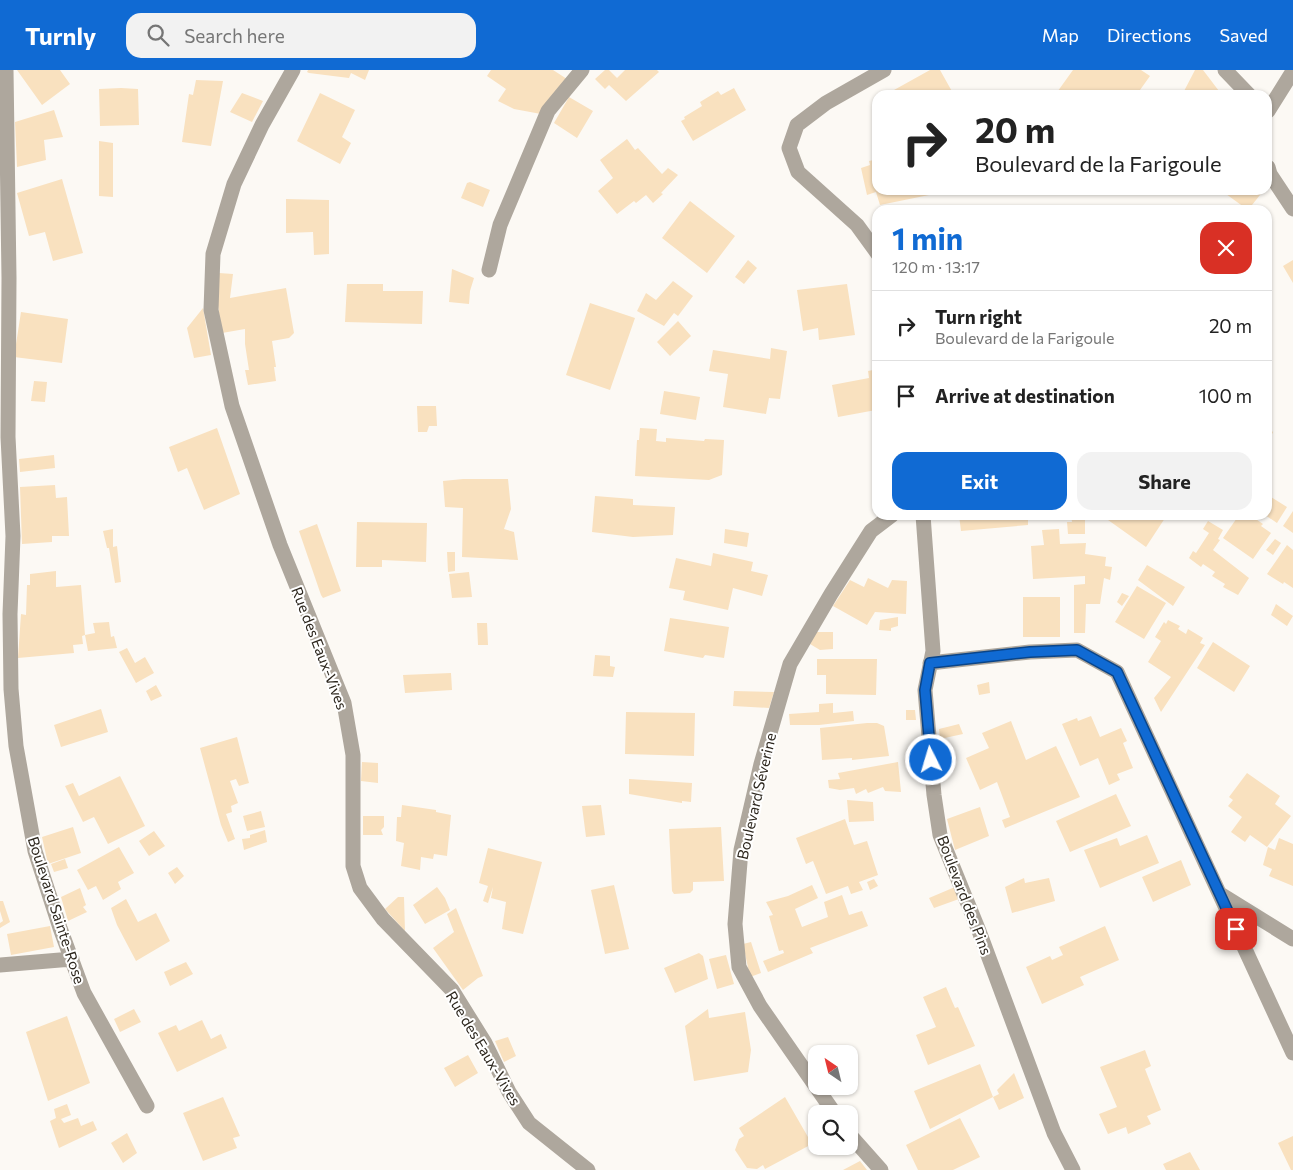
<!DOCTYPE html>
<meta charset="utf-8">
<style>
:root{--surface:#fff;--page:#f2f2f2;--text:#222;--muted:#767676;--line:#e0e0e0;--accent:#106ad3}
body{margin:0;font-family:Commissioner,sans-serif;background:var(--page);color:var(--text);height:100vh;display:flex;flex-direction:column;font-size:19px;white-space:nowrap}
*{box-sizing:border-box;margin:0}
p{font-size:16px;color:var(--muted)}
.icon{flex:none;width:28px;height:28px;fill:none;stroke:currentColor;stroke-width:2;stroke-linecap:round;stroke-linejoin:round}
.map{position:relative;flex:1;overflow:hidden}
.sheet{position:absolute;left:872px;top:135px;width:400px;height:315px;display:flex;flex-direction:column;background:var(--surface);border-radius:15px;box-shadow:0 1px 4px #0004}
.sheet>*{flex:none}
.hud{position:absolute;left:872px;top:20px;width:400px;height:105px;border-radius:15px;box-shadow:0 1px 4px #0004;background:#fff;color:var(--text);overflow:hidden}
.needle{width:32px;rotate:325deg}
.controls{position:absolute;left:808px;top:975px;display:grid;gap:10px}
.controls a{display:grid;place-items:center;width:50px;height:50px;border-radius:10px;background:var(--surface);box-shadow:0 1px 4px #0004;font-size:25px}
.pin{position:absolute;display:grid;place-items:center;width:42px;height:42px;color:#fff;margin:-21px;border-radius:10px;box-shadow:0 2px 8px #0006}
.me{position:absolute;width:55px;margin:-28px;rotate:355deg;stroke-linejoin:round;filter:drop-shadow(0 0 4px #0008)}
.turn{display:flex;align-items:center;gap:18px;height:105px;padding:0 20px;font-size:22px}
.turn .icon{width:65px;height:65px;stroke-width:2.5}
.turn b{display:block;font-size:35px;line-height:42px}
.round{display:grid;place-items:center;flex:none;width:52px;height:52px;border-radius:15px;background:var(--page)}
.head{display:flex;align-items:center;justify-content:space-between;height:85px;padding:0 20px}
h1{font-size:30px;font-weight:700;line-height:38px;color:var(--accent)}
.primary-button{display:flex;gap:10px;margin-top:auto;padding:10px 20px}
.primary-button a{flex:1;height:58px;border-radius:15px;background:var(--accent);color:#fff;font-size:20px;font-weight:700;line-height:58px;text-align:center}
.primary-button a+a{background:var(--page);color:var(--text)}
ul{padding:0;list-style:none}
li{display:flex;align-items:center;gap:15px;height:70px;padding:0 20px;border-top:1px solid var(--line)}
li div{flex:1}
li b{display:block;font-size:19px}
li em{font-style:normal}
header{display:flex;align-items:center;gap:30px;box-sizing:border-box;height:70px;padding:0 25px;background:var(--accent);color:#fff}
header strong{font-size:24px}
nav{display:flex;gap:28px;margin-inline-start:auto;font-size:18px}
.search{width:350px;height:45px;background:var(--page);display:flex;align-items:center;gap:12px;box-sizing:border-box;padding:0 18px;border-radius:15px;color:var(--muted);font-size:19px}
.map>svg:first-child{display:block}
</style>
<header>
<strong>Turnly</strong>
<div class="search"><svg class="icon" aria-label="search" viewBox="0 0 24 24"><circle cx="10" cy="10" r="6"/><path d="M15 15l6 6"/></svg>Search here</div>
<nav><a>Map</a><a>Directions</a><a>Saved</a></nav>
</header>
<div class="map">
<svg width="1293" height="1100" viewBox="0 0 1293 1100">
<rect width="100%" height="100%" fill="#fcf9f4"/>
<path fill="#f9e1bf" d="M17,0h43l10,14 -28,21z
M308,0h61l-4,10 -14,-7 -2,5 -40,-5 -2,-1z
M491,0h62l14,9 -26,35 -27,-5 -16,-8 8,-12 -19,-13z
M605,0h4l8,8 8,-8h32l2,2 -33,29 -17,-16 -4,4 -10,-10z
M930,0h10l14,25h-69z
M1073,0h68l9,6 -10,14 7,5h-92z
M1195,0h8l19,25h-40z
M196,10l27,1 -12,65 -29,-4 7,-48 4,1z
M121,18l17,1 1,36 -39,1 -1,-37z
M734,18l12,22 -53,31 -12,-20 4,-2 -1,-2 18,-11 -2,-4 18,-11 3,4z
M242,23l21,8 -11,21 -22,-10z
M320,23l35,17 -13,27 9,6 -11,21 -43,-23z
M569,27l24,14 -16,27 -23,-15z
M54,40l9,27 -19,3 2,20 -29,7 -2,-45z
M627,69l8,11 3,-2 24,26 6,-6 10,7 -17,18 2,1 -10,9 -7,-8 -10,8 -2,-2 -17,13 -19,-23 15,-13 -13,-18z
M99,71l14,2v54l-14,-1z
M878,89v31l63,1 -12,3v1l-49,10 -4,-13 -9,3 -6,-27 9,-3 -1,-4z
M62,109l21,74 -30,8 -8,-29 -16,4 -12,-43z
M470,112l20,8 -7,17 -22,-9 6,-15z
M1230,120h34l-16,20 -22,-16z
M286,129l43,1v54l-15,1 -1,-23 -27,1z
M690,131l45,35 -28,37 -45,-35z
M748,190l9,8 -13,16 -9,-7z
M1293,190v23l-10,-17z
M452,199l22,9 -4,13 -1,13 -20,-2z
M219,203l14,1 -3,24 56,-10 8,45 -5,5 -17,3 4,26h-2l2,14 -28,4 -3,-15h4l-4,-26v-15l-23,4 -5,-34z
M673,211l20,15 -15,20 -4,-3 -10,13 -27,-15 9,-18 10,7z
M347,214h36v7h40l-1,33 -77,-2z
M847,214l8,51 -36,5 -1,-12 -15,3 -6,-41z
M590,233l45,15 -25,72 -44,-15z
M203,238l8,47 -17,3 -7,-30z
M21,242l47,7 -6,44 -48,-6z
M678,251l13,15 -21,20 -13,-14z
M771,278l16,3 -7,48 -11,-1 -3,16 -43,-7 5,-33 -19,-3 4,-21 57,9z
M878,299v31h-4l2,10 -38,7 -6,-32 37,-7 -1,-7z
M34,311l13,1 -2,20 -14,-1z
M664,321l36,6 -4,23 -36,-6z
M417,336h19l1,20h-8l-2,6h-9z
M217,358l23,66 -36,16 -17,-42 -9,4 -9,-25z
M640,358l17,1 -1,12 10,1v-4l38,3 1,-2 19,1 -2,35 -13,5 -74,-4 2,-36h2z
M1268,358l5,4 -5,11z
M54,385l1,13 -35,4 -1,-13z
M463,409h45l3,30 -7,20 10,3 4,28 -56,-3 1,-49 -18,-1 -2,-26z
M55,415l1,13 11,-1 2,39h-17v6l-30,2 -2,-57z
M595,426l38,3v6l42,2 -2,28 -40,2 -41,-5z
M1271,427l16,10 -10,16 -12,-8h3v-13z
M1293,441v22l-10,-7z
M959,445h69v10l-67,6z
M1071,445h14v19h-17l-1,-12h5z
M1101,445h66l-21,32z
M1239,445h11l13,9 -2,2 10,7 -18,26 -30,-21z
M1208,451l15,9 -5,9 2,1 -7,10 36,28 -11,17 -15,-8 2,-3 -13,-8 3,-4 -12,-8 -2,3 -12,-9 4,-7 3,2 13,-20 -6,-4z
M357,452l70,1 -1,39 -44,-2v7h-26z
M317,454l24,67 -18,7 -2,-3 -22,-64z
M113,459v18l4,-1 4,36 -6,1 -6,-35h-2l-4,-17z
M725,459l24,4 -2,14 -23,-4z
M1059,459l1,15 26,-1 -1,11 21,3 -1,9 7,1 -2,13 -6,-2 -4,26h-14l-1,29h-11v-48l11,-1v-8l-52,3 -2,-33 13,-1 -2,-15z
M1275,469l6,4 -8,12 -7,-5z
M1287,475l6,5v38l-9,-6 -1,2 -16,-10z
M447,482h8v19l-7,1z
M713,483l40,9 -2,9 17,4 -6,21 -29,-8 -5,22 -45,-10 2,-9 -16,-3 7,-30 35,8z
M1147,495l38,22 -12,19 -35,-26z
M56,501v16l25,-2 4,50 -3,1 1,8 -10,1 1,8 -56,5 3,-44 5,1 1,-30h3v-11z
M469,502l3,25 -20,1 -3,-24z
M868,508l20,10 4,-8 15,1 -1,33 -31,-2 -8,13 -34,-19 17,-26 14,7z
M1137,516l29,17 -22,36 -29,-17z
M1122,523l7,3 -7,10 -5,-4z
M1023,527h37v40h-37z
M1276,534l17,12 -6,10 -16,-11z
M898,547v9l-7,2v3l-12,-1 1,-10z
M670,548l59,9 -5,31 -19,-3 -2,3 -39,-7z
M1168,550l12,6 -2,3 8,5 2,-5 15,9 -3,5 5,2 -44,67 -7,-14 17,-21 -23,-15 13,-21 -6,-4 9,-15 2,2z
M109,552l2,15 3,-1 3,12 -29,3 -3,-16 10,-2 -2,-10z
M477,553h10l1,22h-10z
M816,562h17v17l-13,1 -10,-6z
M1213,572l37,24 -16,26 -37,-24z
M127,578l8,15 10,-6 9,16 -18,10 -17,-31z
M595,585l15,1v10l5,1 -2,10 -20,-1z
M817,589h60l-1,36 -50,-1v-19h-9z
M451,603l1,17 -47,3 -2,-18z
M989,612l1,11 -11,2 -2,-10z
M156,615l6,11 -11,5 -5,-10z
M734,621l40,1 -5,16 -36,-2z
M833,633v10l20,-2 1,10 -35,4h-29l-1,-11 30,-2v-8z
M101,639l7,23 -47,15 -7,-22z
M906,640h9l1,10h-10z
M626,642l69,1 -1,43 -69,-2z
M1091,646l9,21 21,-9 6,13 -4,2 10,25 -16,6 3,6 -11,5 -11,-27 -18,8 -18,-42 15,-6 1,3z
M1011,651l15,39 30,-14 24,51 -75,31 -3,-8 8,-3 -13,-35 -17,8 -14,-32 23,-10 -7,-15z
M867,653h10l7,3 5,30 -37,4v-2l-30,2 -2,-32z
M959,654l4,10 -23,5 -1,-10z
M237,667l12,46 -10,3 -3,-7 -6,2 8,22 -7,3 1,6 -6,2 9,25 -7,3 -7,-17 -21,-77z
M362,692l16,1v20l-17,-2z
M898,692l3,30 -16,-1 -2,-4 -15,6 -2,-4 -10,5 -2,-6 -14,2 -11,-2 -1,-8 12,-1 -2,-6z
M1247,703l33,23 -5,8 16,12 -24,31 -17,-12 -5,7 -14,-10 11,-15 -14,-11 5,-6 -4,-3z
M120,706l25,50 -37,18 -14,-27 -11,5 -18,-36 8,-3 6,13z
M629,709l63,4 -1,19 -9,-1v2l-53,-9z
M1116,724l15,32 -61,26 -14,-31z
M847,730l26,2 1,19 -25,1z
M402,735l34,5v2l15,3 -4,41 -13,-2 -1,5 -12,-2 -1,13 -19,-4 3,-23 -8,-2 1,-24h4z
M601,735l4,30 -19,2 -4,-31z
M980,737l9,29 -34,14 -8,-31z
M261,741l4,16 -18,4 -4,-15z
M363,746h21v11l-3,3 2,5h-20z
M845,749l9,26 13,-4 11,34 -19,7 4,8 -12,4 -3,-8 -22,8 -13,-33 -7,3 -10,-26z
M73,757l8,26 -33,11 -6,-27z
M721,757l3,54 -31,1v8l-3,3 -16,1 -2,-3 -3,-62z
M265,760l2,12 -23,8 -2,-11 8,-1v-3z
M154,761l11,15 -16,10 -10,-15z
M1147,765l12,28 -59,25 -16,-38 33,-12 3,8z
M1279,768l14,6v42l-24,-10 3,-7 -9,-4 5,-18 7,3z
M119,777l15,26 -16,9 3,7 -18,11 -7,-14 -8,4 -11,-20z
M488,778l54,14 -19,72 -21,-5 4,-27 -15,-4 2,-11 -5,16 -5,-2 5,-15 -9,-3z
M65,789l3,9 -14,4 -3,-8z
M1181,790l10,25 -38,17 -11,-25z
M177,797l7,9 -9,8 -7,-11z
M1024,808l1,5 24,-5 6,23 -43,12 -7,-26z
M874,809l4,7 -8,4 -3,-8z
M614,815l15,64 -24,5 -14,-64z
M812,815l6,13 -23,11 7,18 26,-10 -4,-15 18,-7 7,20 13,-4 6,15 -58,22 3,5 -45,19 -5,-11 21,-8 -1,-3 -4,1 -10,-35 4,-1 -7,-13 22,-6z
M437,817l8,11 5,12 -25,14 -12,-19z
M955,817l4,12 -25,9 -5,-10z
M80,818l6,17 -3,2 4,5 -19,9 -7,-24z
M398,827h6l1,34 -20,-22z
M126,829l12,23 18,-9 14,28 -34,20 -19,-36 -6,-17z
M0,831h3l7,21 -10,6v-5l3,-2 -3,-10z
M456,838l27,68 -5,2 -15,12 -30,-42 21,-16 -7,-18z
M50,856l4,21 -43,8 -4,-21z
M1105,856l14,34 -39,17 4,8 -42,19 -16,-37 24,-11 2,4 11,-5 -4,-8z
M751,872l10,31 -11,4 -7,-33z
M699,883l4,3 5,23 -33,14 -11,-25z
M726,885l8,29 -17,5 -8,-30z
M186,892l7,12 -23,12 -6,-14z
M946,917l9,21 3,-1 17,39 -47,19 -12,-30 20,-8 -13,-30z
M134,939l7,13 -21,10 -6,-13z
M708,939l1,9 36,-6 6,38 -3,22 -54,9 -9,-55z
M67,946l23,67 -42,18 -22,-69z
M202,950l9,19 10,-5 6,14 -50,24 -19,-39 18,-8 3,6z
M508,967l8,19 -12,6 -9,-21z
M1145,980l6,16 -6,3 16,41 -14,6 4,8 -23,10 -2,-7 -18,7 -9,-20 18,-7 -17,-40z
M468,985l10,18 -23,14 -11,-19z
M980,994l13,33 -63,32 -16,-38z
M1014,1003l10,25 -25,12 -6,-13 6,-3 -2,-4z
M223,1027l17,39 -7,2 4,10 -34,13 -20,-48z
M785,1027l27,47 -47,25 -2,-4 -6,4 -10,-1 -12,-18 4,-11 5,-3 -5,-8z
M67,1034l4,11 -10,4 3,4 14,-5 3,8 12,-5 4,9 -38,18 -9,-27 6,-3 -2,-9z
M960,1048l20,39 -27,13h-35l-12,-25z
M127,1063l10,20 -14,10 -12,-20z
M1293,1066v34h-2l-13,-27z
M1190,1082l10,18h-34l-3,-6z
M860,1091l7,9h-24z"/>
<g fill="none" stroke-linecap="round" stroke-linejoin="round">
<path stroke="#aea79d" stroke-width="15" d="M6,0l3,208 -1,159 5,99 -3,78 1,75 5,57 19,105 25,77 24,65 63,113
M293,0l-31,55 -28,59 -21,70 -2,56 21,96 48,139 64,158 9,52v111l7,22 23,31 69,71 33,53 24,49 20,31 59,47
M1225,0l24,25
M1268,41l25,-40
M1268,97l2,7 23,35
M878,184l-21,-29 -59,-53 -9,-24 8,-23 29,-22 58,-33
M489,200l11,-45 48,-114 34,-41
M923,445l10,136 -8,39 9,105 6,40 39,96 75,202 19,37
M930,593l100,-11 47,-2 40,22 176,381
M1220,824l73,45
M0,895l72,-6
M835,1044l-75,-108 -21,-39 -4,-43 6,-74 20,-86 29,-100 41,-70 40,-63 21,-16
M849,1064l32,36"/>
</g>
<g fill="none" stroke-linecap="round" stroke-linejoin="round">
<g stroke="#0a4589" stroke-width="12">
<path id="route" d="M931,690l-6,-70 5,-27 100,-11 47,-2 40,22 119,257"/>
</g>
<use href="#route" stroke="#106ad3" stroke-width="9"/>
</g>
<g text-anchor="middle" dominant-baseline="central" stroke-width="4" stroke-linejoin="round" paint-order="stroke">
<g font-size="15" fill="#2d271e" stroke="#fff">
<text transform="translate(320 578) rotate(69)">Rue des Eaux-Vives</text>
<text transform="translate(756 726) rotate(-77)">Boulevard Séverine</text>
<text transform="translate(965 825) rotate(69)">Boulevard des Pins</text>
<text transform="translate(57 840) rotate(72)">Boulevard Sainte-Rose</text>
<text transform="translate(484 978) rotate(59)">Rue des Eaux-Vives</text>
</g>
</g>
</svg>
<div class="controls">
<a><svg class="needle" viewBox="-14 -14 28 28"><path d="M0-13l5 13h-10z" fill="#e53935"/><path d="M0 13l5-13h-10z" fill="#767676"/></svg></a>
<a><svg class="icon" aria-label="search" viewBox="0 0 24 24"><circle cx="10" cy="10" r="6"/><path d="M15 15l6 6"/></svg></a>
</div>
<div class="pin" style="left:1236px;top:859px;background:#d93025"><svg class="icon" aria-label="arrive" viewBox="0 0 24 24"><path d="M6 21V4h12l-3 4 3 4H6"/></svg></div>
<svg class="me" style="left:931px;top:690px" viewBox="-20 -20 40 40"><circle r="17" fill="#106ad3" stroke="#fff" stroke-width="3"/><path d="M0-11L8 9 0 5-8 9z" fill="#fff"/></svg>
<div class="hud">
<div class="turn"><svg class="icon" aria-label="right" viewBox="0 0 24 24"><path d="M7 20v-9h11M14 6l5 5-5 5"/></svg><div><b>20 m</b>Boulevard de la Farigoule</div></div>
</div>
<section class="sheet">
<div class="head"><div><h1>1 min</h1><p>120 m · 13:17</p></div><a class="round" style="background:#d93025;color:#fff"><svg class="icon" aria-label="close" viewBox="0 0 24 24"><path d="M6 6l12 12M18 6L6 18"/></svg></a></div>
<ul>
<li><svg class="icon" aria-label="right" viewBox="0 0 24 24"><path d="M7 20v-9h11M14 6l5 5-5 5"/></svg><div><b>Turn right</b><p>Boulevard de la Farigoule</p></div><em>20 m</em></li>
<li><svg class="icon" aria-label="arrive" viewBox="0 0 24 24"><path d="M6 21V4h12l-3 4 3 4H6"/></svg><div><b>Arrive at destination</b></div><em>100 m</em></li>
</ul>
<div class="primary-button"><a>Exit</a><a>Share</a></div>
</section>
</div>
